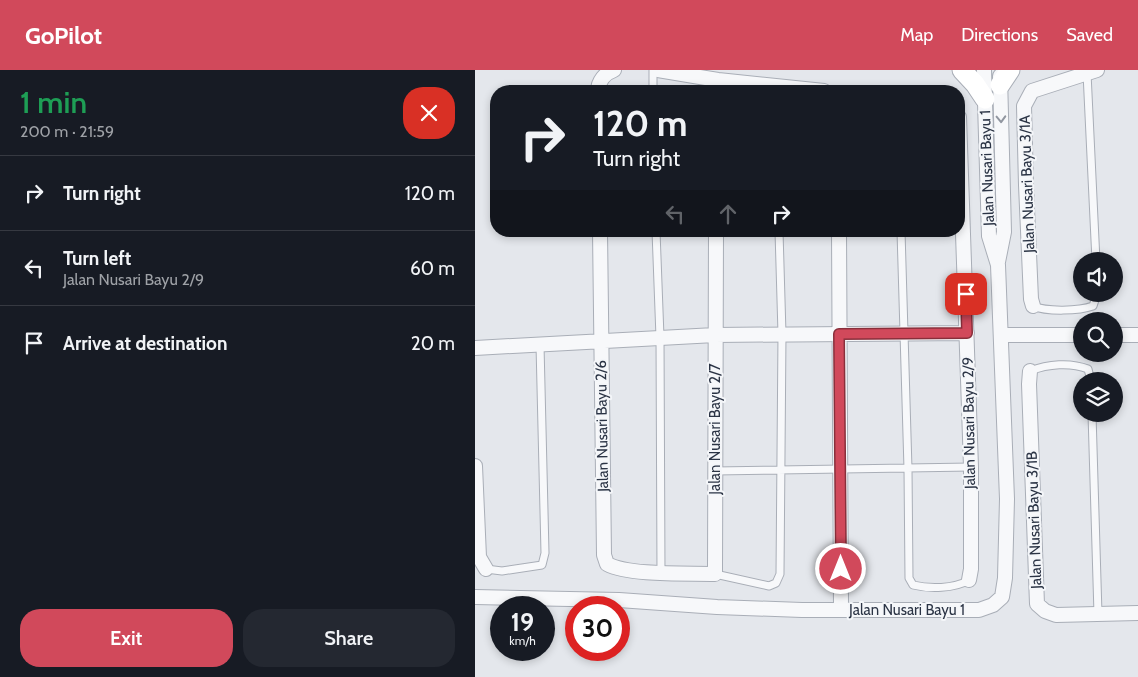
<!DOCTYPE html>
<meta charset="utf-8">
<style>
:root{--surface:#171b24;--page:#242831;--text:#f1f3f6;--muted:#9ea1a6;--line:#363941;--accent:#d1495b}
body{margin:0;font-family:Cabin,sans-serif;background:var(--page);color:var(--text);height:100vh;display:flex;flex-direction:column;font-size:19px;white-space:nowrap}
*{box-sizing:border-box;margin:0}
p{font-size:16px;color:var(--muted)}
.icon{flex:none;width:28px;height:28px;fill:none;stroke:currentColor;stroke-width:2;stroke-linecap:round;stroke-linejoin:round}
.map{position:relative;flex:1;overflow:hidden}
.panel{display:flex;flex-direction:column;background:var(--surface);width:475px}
.panel>*{flex:none}
.banner{position:absolute;left:15px;top:15px;width:475px;height:152px;border-radius:20px;box-shadow:0 2px 8px #0003;background:#171b24;color:var(--text);overflow:hidden}
.controls{position:absolute;left:598px;top:182px;display:grid;gap:10px}
.controls a{display:grid;place-items:center;width:50px;height:50px;border-radius:50%;background:var(--surface);box-shadow:0 2px 8px #0003;font-size:25px}
.speed{position:absolute;left:15px;top:526px;display:flex;gap:10px;font-size:25px;font-weight:700;text-align:center}
.speed>*{display:grid;place-content:center;width:65px;height:65px;border-radius:50%;background:var(--surface);box-shadow:0 2px 8px #0003;line-height:1}
.speed small{font-size:12px;font-weight:400}
.speed .limit{border:8px solid #d22;background:#fff;color:#111}
.pin{position:absolute;display:grid;place-items:center;width:42px;height:42px;color:#fff;margin:-21px;border-radius:10px;box-shadow:0 2px 8px #0006}
.me{position:absolute;width:55px;margin:-28px;rotate:0deg;stroke-linejoin:round;filter:drop-shadow(0 0 4px #0008)}
.turn{display:flex;align-items:center;gap:18px;height:105px;padding:0 20px;font-size:22px}
.turn .icon{width:65px;height:65px;stroke-width:2.5}
.turn b{display:block;font-size:35px;line-height:42px}
.lanes{display:flex;align-items:center;height:48px;padding:0 20px;background:#0003;justify-content:center;gap:25px;direction:ltr}
.lanes .off{opacity:.35}
.round{display:grid;place-items:center;flex:none;width:52px;height:52px;border-radius:20px;background:var(--page)}
.summary{display:flex;align-items:center;justify-content:space-between;height:85px;padding:0 20px}
h1{font-size:30px;font-weight:600;line-height:38px;color:#1e9e55}
.action{display:flex;gap:10px;margin-top:auto;padding:10px 20px}
.action a{flex:1;height:58px;border-radius:20px;background:var(--accent);color:#fff;font-size:20px;font-weight:600;line-height:58px;text-align:center}
.action a+a{background:var(--page);color:var(--text)}
ul{padding:0;list-style:none}
li{display:flex;align-items:center;gap:15px;height:75px;padding:0 20px;border-top:1px solid var(--line)}
li div{flex:1}
li b{display:block;font-size:19px}
li em{font-style:normal}
header{display:flex;align-items:center;gap:30px;box-sizing:border-box;height:70px;padding:0 25px;background:var(--accent);color:#fff}
header strong{font-size:24px}
nav{display:flex;gap:28px;margin-inline-start:auto;font-size:18px}
main{display:flex;flex:1;min-height:0}
.map>svg:first-child{display:block}
</style>
<header>
<strong>GoPilot</strong>
<nav><a>Map</a><a>Directions</a><a>Saved</a></nav>
</header>
<main>
<section class="panel">
<div class="summary"><div><h1>1 min</h1><p>200 m · 21:59</p></div><a class="round" style="background:#d93025;color:#fff"><svg class="icon" aria-label="close" viewBox="0 0 24 24"><path d="M6 6l12 12M18 6L6 18"/></svg></a></div>
<ul>
<li><svg class="icon" aria-label="right" viewBox="0 0 24 24"><path d="M7 20v-9h11M14 6l5 5-5 5"/></svg><div><b>Turn right</b></div><em>120 m</em></li>
<li><svg class="icon" aria-label="left" viewBox="0 0 24 24"><path d="M17 20v-9H6M10 6l-5 5 5 5"/></svg><div><b>Turn left</b><p>Jalan Nusari Bayu 2/9</p></div><em>60 m</em></li>
<li><svg class="icon" aria-label="arrive" viewBox="0 0 24 24"><path d="M6 21V4h12l-3 4 3 4H6"/></svg><div><b>Arrive at destination</b></div><em>20 m</em></li>
</ul>
<div class="action"><a>Exit</a><a>Share</a></div>
</section>
<div class="map">
<svg width="663" height="607" viewBox="0 0 663 607">
<rect width="100%" height="100%" fill="#e4e7ec"/>
<g fill="none" stroke-linecap="round" stroke-linejoin="round">
<g stroke="#a9aeb7" stroke-width="9">
<path id="service" d="M178,0v21
M612,3l9,188
M181,161l4,106 1,236
M426,161l7,238 1,109 4,7c16,4 41,4 56,-5
M558,236c14,6 46,5 60,0l4,-12
M555,301c18,-7 40,-9 58,-2l3,12
M617,344l6,200
M240,401l256,-4
M11,499l16,2 40,-6 3,-12 -5,-208
M240,504l54,12 7,-3 4,-9 2,-240 -3,-103"/>
</g>
<g stroke="#a9aeb7" stroke-width="16">
<path id="minor" d="M183,0l60,10 106,11
M123,21c0,-10 7,-18 16,-21
M484,47l12,350v102l-2,11
M125,161l4,324 3,9c23,12 81,9 108,10l1,-343
M364,161l2,378
M523,192l6,-30 -4,-156
M558,236l-2,-7 -5,-114 -2,-79 8,-15 65,-21
M526,265h80
M639,265h24
M0,278l240,-13 252,-2
M555,301l-1,13 8,220 8,7 11,4 82,-2
M0,396l4,91 7,12
M0,527l144,3 98,7 85,3h177l14,-5 9,-8 3,-19 2,-79 -9,-234 -9,-29 -5,-166"/>
</g>
<g stroke="#a9aeb7" stroke-width="21">
<path id="secondary" d="M487,0l13,14 10,15
M525,15l10,-15"/>
</g>
<use href="#service" stroke="#f7f8fa" stroke-width="7"/>
<use href="#minor" stroke="#f7f8fa" stroke-width="14"/>
<use href="#secondary" stroke="#fff" stroke-width="19"/>
</g>
<defs><path id="oneway-chevron" d="M-2-3.5L2.5 0L-2 3.5" fill="none" stroke-width="1.6" stroke-linecap="round" stroke-linejoin="round" transform="scale(1.25)"/></defs>
<use stroke="#9196a0" href="#oneway-chevron" transform="translate(526 49) rotate(88)"/>
<g fill="none" stroke-linecap="round" stroke-linejoin="round">
<g stroke="#882f3b" stroke-width="12">
<path id="route" d="M366,499l-2,-235 128,-1 -1,-39"/>
</g>
<use href="#route" stroke="#d1495b" stroke-width="9"/>
</g>
<g text-anchor="middle" dominant-baseline="central" stroke-width="4" stroke-linejoin="round" paint-order="stroke">
<g font-size="15" fill="#2b3445" stroke="#f4f6f9">
<text transform="translate(512 98) rotate(-92)">Jalan Nusari Bayu 1</text>
<text transform="translate(552 114) rotate(-92)">Jalan Nusari Bayu 3/1A</text>
<text transform="translate(494 353) rotate(-91)">Jalan Nusari Bayu 2/9</text>
<text transform="translate(127 356) rotate(-91)">Jalan Nusari Bayu 2/6</text>
<text transform="translate(240 359) rotate(-90)">Jalan Nusari Bayu 2/7</text>
<text transform="translate(559 450) rotate(-92)">Jalan Nusari Bayu 3/1B</text>
<text x="432" y="540">Jalan Nusari Bayu 1</text>
</g>
</g>
</svg>
<div class="controls">
<a><svg class="icon" aria-label="sound" viewBox="0 0 24 24"><path d="M4 9h4l5-4v14l-5-4H4zM17 9q2 3 0 6"/></svg></a>
<a><svg class="icon" aria-label="search" viewBox="0 0 24 24"><circle cx="10" cy="10" r="6"/><path d="M15 15l6 6"/></svg></a>
<a><svg class="icon" aria-label="layers" viewBox="0 0 24 24"><path d="M12 4l9 5-9 5-9-5zM3 14l9 5 9-5"/></svg></a>
</div>
<div class="speed"><div>19<small>km/h</small></div><div class="limit">30</div></div>
<div class="pin" style="left:491px;top:224px;background:#d93025"><svg class="icon" aria-label="arrive" viewBox="0 0 24 24"><path d="M6 21V4h12l-3 4 3 4H6"/></svg></div>
<svg class="me" style="left:366px;top:499px" viewBox="-20 -20 40 40"><circle r="17" fill="#d1495b" stroke="#fff" stroke-width="3"/><path d="M0-11L8 9 0 5-8 9z" fill="#fff"/></svg>
<div class="banner">
<div class="turn"><svg class="icon" aria-label="right" viewBox="0 0 24 24"><path d="M7 20v-9h11M14 6l5 5-5 5"/></svg><div><b>120 m</b>Turn right</div></div>
<div class="lanes"><svg class="icon off" aria-label="left" viewBox="0 0 24 24"><path d="M17 20v-9H6M10 6l-5 5 5 5"/></svg><svg class="icon off" aria-label="ahead" viewBox="0 0 24 24"><path d="M12 20V5M6 11l6-6 6 6"/></svg><svg class="icon" aria-label="right" viewBox="0 0 24 24"><path d="M7 20v-9h11M14 6l5 5-5 5"/></svg></div>
</div>
</div>
</main>
